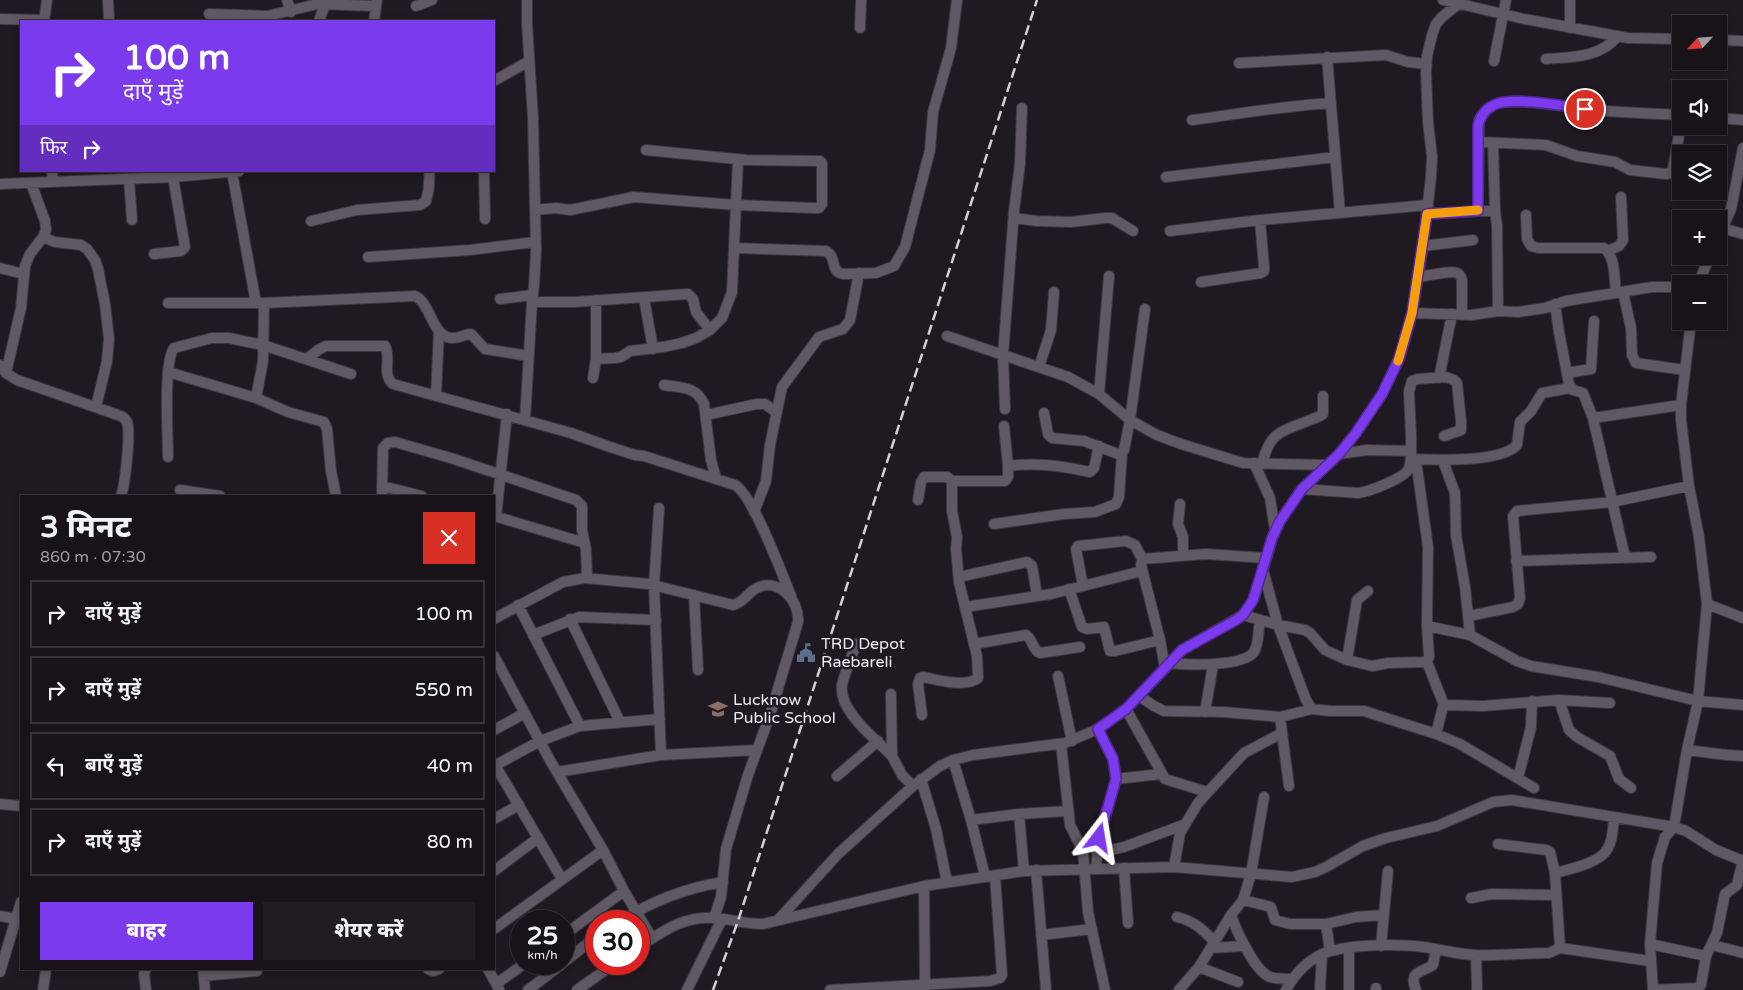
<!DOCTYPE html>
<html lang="hi">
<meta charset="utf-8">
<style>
:root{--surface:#171319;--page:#201c22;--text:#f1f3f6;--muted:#9e9ea2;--line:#363238;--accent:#7c3aed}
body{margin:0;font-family:"Varela Round","Noto Sans Devanagari",sans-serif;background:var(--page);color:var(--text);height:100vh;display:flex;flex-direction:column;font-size:19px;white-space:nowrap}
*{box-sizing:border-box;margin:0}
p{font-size:16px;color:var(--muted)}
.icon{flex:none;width:28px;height:28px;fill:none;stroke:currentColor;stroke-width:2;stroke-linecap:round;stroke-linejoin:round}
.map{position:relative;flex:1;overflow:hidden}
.panel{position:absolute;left:20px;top:495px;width:475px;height:475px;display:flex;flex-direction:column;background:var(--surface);border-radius:0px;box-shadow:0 2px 8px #0003,0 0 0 1px var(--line)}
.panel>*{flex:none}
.hud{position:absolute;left:20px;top:20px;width:475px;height:152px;border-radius:0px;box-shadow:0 2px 8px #0003,0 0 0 1px var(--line);background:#7c3aed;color:#fff;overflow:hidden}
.needle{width:32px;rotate:244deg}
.tools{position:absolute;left:1672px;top:15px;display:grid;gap:10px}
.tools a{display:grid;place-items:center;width:55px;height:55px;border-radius:0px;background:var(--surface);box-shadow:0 2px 8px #0003,0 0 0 1px var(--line);font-size:25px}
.speed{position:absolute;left:510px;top:910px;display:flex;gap:10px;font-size:25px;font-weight:700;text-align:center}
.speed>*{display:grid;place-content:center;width:65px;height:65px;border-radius:50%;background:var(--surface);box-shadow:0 2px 8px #0003,0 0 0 1px var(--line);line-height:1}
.speed small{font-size:12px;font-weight:400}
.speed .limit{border:8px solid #d22;background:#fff;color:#111}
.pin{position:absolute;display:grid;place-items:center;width:42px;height:42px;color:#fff;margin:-21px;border:2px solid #fff;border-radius:50%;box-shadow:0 1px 5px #0007}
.me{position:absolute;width:55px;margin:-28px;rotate:14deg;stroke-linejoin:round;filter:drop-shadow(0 0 4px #0008)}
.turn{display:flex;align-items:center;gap:18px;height:105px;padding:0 20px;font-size:22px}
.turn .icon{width:65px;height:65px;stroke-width:2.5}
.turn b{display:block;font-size:35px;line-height:42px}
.then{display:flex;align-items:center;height:48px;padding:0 20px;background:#0003;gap:10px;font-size:19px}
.round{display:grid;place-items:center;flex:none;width:52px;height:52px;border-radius:0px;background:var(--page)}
.headline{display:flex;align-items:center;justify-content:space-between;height:85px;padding:0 20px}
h1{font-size:30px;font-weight:800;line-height:38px}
.primary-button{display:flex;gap:10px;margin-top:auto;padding:10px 20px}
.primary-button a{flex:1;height:58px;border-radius:0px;background:var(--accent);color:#fff;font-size:20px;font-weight:800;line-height:58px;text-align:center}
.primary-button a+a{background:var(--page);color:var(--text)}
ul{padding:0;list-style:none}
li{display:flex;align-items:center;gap:15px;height:68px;margin:0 10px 8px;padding:0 10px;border:2px solid var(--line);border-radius:0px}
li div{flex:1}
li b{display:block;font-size:19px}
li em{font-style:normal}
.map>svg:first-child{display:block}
</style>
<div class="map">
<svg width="1743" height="990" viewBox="0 0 1743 990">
<rect width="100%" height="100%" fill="#1f1921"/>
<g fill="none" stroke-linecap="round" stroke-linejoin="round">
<g stroke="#3c373e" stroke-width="12">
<path id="minor" d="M108,0l1,21
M287,0l4,12
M527,0v23l6,95 3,133 -2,35 -2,16h42l114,-8 5,5 3,13 14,18
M1443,0l81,19 104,19 53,1
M416,6l16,-6
M209,14l58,2 51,-12 58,2
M0,19l44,1
M44,21l3,-21
M319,21l6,-17
M374,21l3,-21
M860,28l1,-28
M1570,28v-28
M1719,40l24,1
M1327,57l13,156
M1546,59c26,-2 54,-1 72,-23
M1494,61l12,-61
M1239,63l147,-8 22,7 18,2
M494,81l35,-20
M1719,118l24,2
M1192,120c46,-6 92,-14 139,-17
M1478,142l68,3 31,11 38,6 15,8 36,4 5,-1 2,-4 8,-45
M1493,143l2,68
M52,171l1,11
M484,171l1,48
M232,172l24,131
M1166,177l169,-20
M129,179l3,41
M0,184l173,-7 66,-6
M535,210l21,-2 14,2 64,-13 102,8 77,3h6l3,-4v-41l-2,-2 -74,-1 -100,-10
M1478,211l1,-91c6,-10 15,-18 27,-18 27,-2 54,4 80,7 32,4 63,4 95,6
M1427,214l51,-3h17l2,14 1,86
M1526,215l1,24 4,7 7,2h66c12,9 10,31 12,45
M1014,218l23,3 34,1 34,-4h7l21,13
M311,221l46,-11 63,-5 6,-4c3,-10 4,-19 3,-30
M1722,228l21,6
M1170,231l90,-11 168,-15
M1719,236l12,-27 12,-61
M43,237l12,5 26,3 6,4 8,11 3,9 7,35 4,35 -2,22 -11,46
M1423,246l50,-6
M734,248l92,3c12,7 3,20 17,23l33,-1 18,-7 11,-19 25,-97 3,-38 18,-64 6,-48
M1608,251l11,-5 4,-6 -2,-43
M154,254l27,-3 4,-4 -12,-70
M368,257l102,-7 65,-8
M0,268l24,6
M1418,277c9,-1 32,-7 39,-4 3,1 4,4 5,7v34
M1201,282l60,-9 3,-2v-4l-4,-47
M1698,284l12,-28
M1623,292l8,36 1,27 4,8 48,7
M644,298l9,51
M500,299l33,-4
M168,303h96l151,-7c16,7 16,39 36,42 7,1 14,-4 20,-4l14,15 44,7
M1555,304l4,28 10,52 4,6 10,3 10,25 32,139
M1412,313l60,2 26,-4 20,1 27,-4 21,-7 86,-14h29
M947,336l121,41 31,17 31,26 27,15 24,9 62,19 85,2
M307,359l11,-9 8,-4h59c7,12 -4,28 8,38l178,49 39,14 25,8 9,1 91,29c18,10 47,89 56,111
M596,359l19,-1 6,-1 9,-6 33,-4 19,-4 14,-5 14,-8 12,-12 10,-26 6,-133
M0,365l6,8 11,7 101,35c4,1 7,3 9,7 4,11 -2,63 -6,74
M1039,367l12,-37 3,-38
M168,372l88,26 32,14 36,10 3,7 4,42 5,25
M6,373l15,-65 4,-42 5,-12 13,-17 3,-7 -1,-9 -14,-38
M1567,373l24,-4 3,-48
M593,378l3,-19v-59
M1439,378l13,-64
M664,385c17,3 32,1 40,19l7,56 5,18
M1099,394l10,-118
M436,395l3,-64
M256,398l7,-37 1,-58
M1005,409l-2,-54 11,-144 6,-48 2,-55
M1044,413l4,21 4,4 32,3 34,13h2l4,-4 6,-30 15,-111
M706,415l51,-11h8l11,8
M1593,418l88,-13
M525,420l7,-118
M1004,426l4,40
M1339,454l28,-4 44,1
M168,457c0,-21 -5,-94 6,-109l38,-10h17l34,7 88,29
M1411,459c23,1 90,4 106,-14l3,-23 11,-11 11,-18 28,-5
M1443,461l12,32 1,42 9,52 5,48
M1254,463l16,35 5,32
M1262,464c7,-29 16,-32 43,-42 6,-3 13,-4 18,-8v-18
M382,486l40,10
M1302,489l56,4c10,-1 48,-15 51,-25 5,-13 0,-61 0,-77l3,-10 6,-2 28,-2 8,3 3,3 4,38v9l-17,6
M180,490l40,6
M382,496l1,-48 5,-5 7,-1 59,17 122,41 6,6v24l4,20 1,28
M918,500l3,-18 3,-5h23l5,4
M1180,504l-2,20 5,13v19
M659,508l-5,78 7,169
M754,512l12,-31 4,-36 12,-58 37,-50 24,-8 7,-9 9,-47
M494,516l91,27
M496,517l11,-103
M994,524l70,-10 31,-2 21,-8 3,-7 3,-44
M1516,561l135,-4
M1263,570l15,55 28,75 6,9 18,2h34l72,23 24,10 74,44
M959,577l68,-15 5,4 5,29
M1083,586l-7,-37 2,-3 48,-5 9,4 7,14
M1069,589l13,38 5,2 17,-2 6,24h5l45,-11
M694,595l4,75
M1707,604l36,14
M518,605l62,121
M965,607l86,-13 91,-23
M1243,615l35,10 27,5 5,3 15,17 22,10 25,6 16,-3 39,-1 2,-5 -2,-31 1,-79 -12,-87
M1469,616l44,-9 5,-3 2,-6 -7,-82 4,-5 95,-9 77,-16
M494,619l69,-37 22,-4 64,6 84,21c10,-2 14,-11 22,-16 21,-13 45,10 43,33l-27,90 -23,63 -22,74 -5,48 -7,21
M570,619l50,103
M1427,626l43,9 47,26 14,5 67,11 100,24 45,4
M533,635l46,-18 77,3
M856,644c-4,13 -11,27 -14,41 -4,26 34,54 50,71
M974,644l52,-9c7,4 6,15 14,18l40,-6
M494,656l57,106 52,88 21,41 28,47
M1347,660l10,-60 11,-9
M1427,662l17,43
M1170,663c17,2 73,4 84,-11 5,-8 4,-22 6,-31
M1165,668l-5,-28 -19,-75 1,-6 64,-5 60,4
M1058,676l14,65
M891,694l1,62 10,19 11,11
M1139,696l15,10 10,5 60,1 56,5 32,-8
M1559,700l10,30 8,7 33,19 9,23 12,9
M1126,709l39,70 42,13
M1205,712l8,-47
M922,715l-4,-31 2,-6 3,-1c15,3 42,11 55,1l-1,-22 -18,-74 -3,-33 1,-12 -5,-26v-30h53l3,-4v-11c28,-4 54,0 82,6l4,-4 5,-22
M1280,717l9,69
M494,730l31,-17
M1436,734l6,-24 1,-3 4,-2 36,1 76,-6 51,3
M1061,744l9,81 13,26 5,61 17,78
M1687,750l40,5 16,1
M953,760l18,60 14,56
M495,765l67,114
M494,766l46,-25 40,-15 80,-7
M557,772l104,-17 96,-5
M837,776l41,-35
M1518,778l13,-51 1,-26
M921,779l15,50 11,53
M1116,779l45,-5
M0,804l21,2
M1019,814l5,57
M494,819l25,-14
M971,820l48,-6 49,-3
M1498,844l48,6 4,2 5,21 5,75
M1097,853l27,-6 59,-22
M1174,867l6,-34 18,-30 46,-50 38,-20
M1124,868l4,55
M1096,869l3,-31 17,-59 -3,-20 -15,-30
M1036,870l10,120
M494,871l44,-33
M1555,873c15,-4 46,-10 53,-25 5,-8 5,-21 6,-31
M924,886l1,103
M1471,898l21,-4 64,1
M1243,900l28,7 4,13 15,4h36l30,-7 27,-2
M1231,915c5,15 23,54 37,61 6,4 16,2 24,3
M0,916l16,3
M1177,917c17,4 25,12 37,24
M778,920l60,-66 75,-68 27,-20 13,-6 20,-5 92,-12 33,-14 28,-20 56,-59 61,-35 10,-15 10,-30 9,-31 8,-18 22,-32 37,-35 17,-21 26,-39 17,-35 13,-46 11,-67 8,-69 1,-21 -4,-34 -2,-49 1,-17 5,-21 4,-11 6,-7 15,-12
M621,921c31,-20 65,-33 102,-39
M1326,924l4,27
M494,929l109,-79
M564,935l60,-44
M1041,935l51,-6
M1650,944l56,12
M1712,945l31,8
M1381,946l7,-75
M639,947c26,-17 45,-32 78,-29 15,2 30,6 46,6l161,-38 100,-15 150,-4 118,10 23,-5 11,-5 37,-21 23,-8 51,-12 56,-24 19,-2 162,27 12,4 30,19 27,11
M1211,948l33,-2
M1349,948v42
M1476,955l1,35
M564,962l32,-25
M1199,967l39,15
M203,969l2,21
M428,969l5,2 6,-2
M488,969l11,20
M0,972l21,-70
M204,976l53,-5
M496,984l28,-20
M1376,988v2
M43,990l3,-21
M146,990l-2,-16 2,-5
M528,990l34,-26
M577,990l37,-26
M687,990l35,-71
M830,990l160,-9 10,-3 2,-3 -7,-99
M1179,990l20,-23 32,-52 12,-15 8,-26 13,-77
M1286,990c9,-17 25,-34 45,-39 24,-7 68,-7 92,-4 18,2 36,8 53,8 25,1 49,-2 73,-2l11,-5 90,13
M1320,990l2,-36
M1416,990c-8,-19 5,-17 17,-25l3,-16
M1653,990l-3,-46 7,-81 8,-26 9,-10 13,-77 11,-49 9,-97 -8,-67 -10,-51 -8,-66v-15l10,-84
M1653,990l44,-2 4,-3 5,-29 11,-23 8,-39 12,-9 6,-25"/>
</g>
<use href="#minor" stroke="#605862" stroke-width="10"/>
<path stroke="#d4cfd6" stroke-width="2.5" stroke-dasharray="10 5" stroke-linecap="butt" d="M713,990l25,-69 299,-921"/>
</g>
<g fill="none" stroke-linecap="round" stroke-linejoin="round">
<g stroke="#51269a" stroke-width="12">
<path id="route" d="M1099,838l17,-59 -3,-20 -15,-30 28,-20 56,-59 54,-30 7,-5 10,-15 19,-62 8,-17 22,-32 37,-35 17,-21 26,-39 17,-35 13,-46 15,-99 51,-3v-85c2,-9 7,-17 16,-21 18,-9 70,1 91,4"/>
</g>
<use href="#route" stroke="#7c3aed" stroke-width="9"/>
<path stroke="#f59e0b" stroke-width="9" d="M1398,361l14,-48 15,-99 51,-4"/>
</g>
<defs>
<g id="civic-bare" transform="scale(1.5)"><path d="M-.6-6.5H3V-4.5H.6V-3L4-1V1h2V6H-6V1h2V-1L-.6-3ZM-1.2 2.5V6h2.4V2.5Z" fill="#5c6f8a" stroke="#1f1921" stroke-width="2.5" paint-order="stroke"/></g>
<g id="school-bare" transform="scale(1.5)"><path d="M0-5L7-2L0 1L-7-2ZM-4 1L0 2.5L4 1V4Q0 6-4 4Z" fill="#8d6e63" stroke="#1f1921" stroke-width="2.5" paint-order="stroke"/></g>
</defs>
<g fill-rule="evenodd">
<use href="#civic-bare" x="806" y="653"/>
<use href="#school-bare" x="718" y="709"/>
</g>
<g text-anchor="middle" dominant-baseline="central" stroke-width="5" stroke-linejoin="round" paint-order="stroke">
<g font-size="16" fill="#efeaf1" stroke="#1f1921" text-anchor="start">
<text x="821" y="644">TRD Depot<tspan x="821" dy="18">Raebareli</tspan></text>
<text x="733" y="700">Lucknow<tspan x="733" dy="18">Public School</tspan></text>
</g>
</g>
</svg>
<div class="tools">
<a><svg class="needle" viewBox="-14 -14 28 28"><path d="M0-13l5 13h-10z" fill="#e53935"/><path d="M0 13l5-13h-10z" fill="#9e9ea2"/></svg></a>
<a><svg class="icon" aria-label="sound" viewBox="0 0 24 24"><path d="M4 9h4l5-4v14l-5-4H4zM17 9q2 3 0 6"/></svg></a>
<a><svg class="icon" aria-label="layers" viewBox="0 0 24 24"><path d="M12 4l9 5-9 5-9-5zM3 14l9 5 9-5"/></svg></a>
<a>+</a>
<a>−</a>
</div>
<div class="speed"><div>25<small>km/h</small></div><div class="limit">30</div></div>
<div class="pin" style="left:1585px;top:109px;background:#d93025"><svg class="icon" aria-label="arrive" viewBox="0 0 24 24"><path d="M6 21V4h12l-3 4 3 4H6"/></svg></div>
<svg class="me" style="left:1099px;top:838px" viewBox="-20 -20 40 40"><path d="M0-17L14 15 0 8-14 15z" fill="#7c3aed" stroke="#fff" stroke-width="4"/></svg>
<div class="hud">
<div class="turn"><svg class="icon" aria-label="right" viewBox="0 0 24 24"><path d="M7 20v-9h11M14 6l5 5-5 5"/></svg><div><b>100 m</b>दाएँ मुड़ें</div></div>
<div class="then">फिर<svg class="icon" aria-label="right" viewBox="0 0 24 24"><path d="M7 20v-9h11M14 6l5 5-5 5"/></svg></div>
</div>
<section class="panel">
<div class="headline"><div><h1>3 मिनट</h1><p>860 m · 07:30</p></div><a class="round" style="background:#d93025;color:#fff"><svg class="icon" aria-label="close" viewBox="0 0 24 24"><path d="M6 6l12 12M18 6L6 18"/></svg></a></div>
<ul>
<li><svg class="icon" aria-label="right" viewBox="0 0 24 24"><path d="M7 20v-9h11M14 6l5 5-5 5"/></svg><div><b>दाएँ मुड़ें</b></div><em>100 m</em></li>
<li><svg class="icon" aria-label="right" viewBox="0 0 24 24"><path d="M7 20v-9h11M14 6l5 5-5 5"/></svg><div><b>दाएँ मुड़ें</b></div><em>550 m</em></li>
<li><svg class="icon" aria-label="left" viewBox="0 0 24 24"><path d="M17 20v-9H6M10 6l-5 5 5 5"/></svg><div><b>बाएँ मुड़ें</b></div><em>40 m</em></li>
<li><svg class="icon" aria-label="right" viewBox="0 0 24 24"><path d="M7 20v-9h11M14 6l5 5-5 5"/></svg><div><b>दाएँ मुड़ें</b></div><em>80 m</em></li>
</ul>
<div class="primary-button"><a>बाहर</a><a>शेयर करें</a></div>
</section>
</div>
